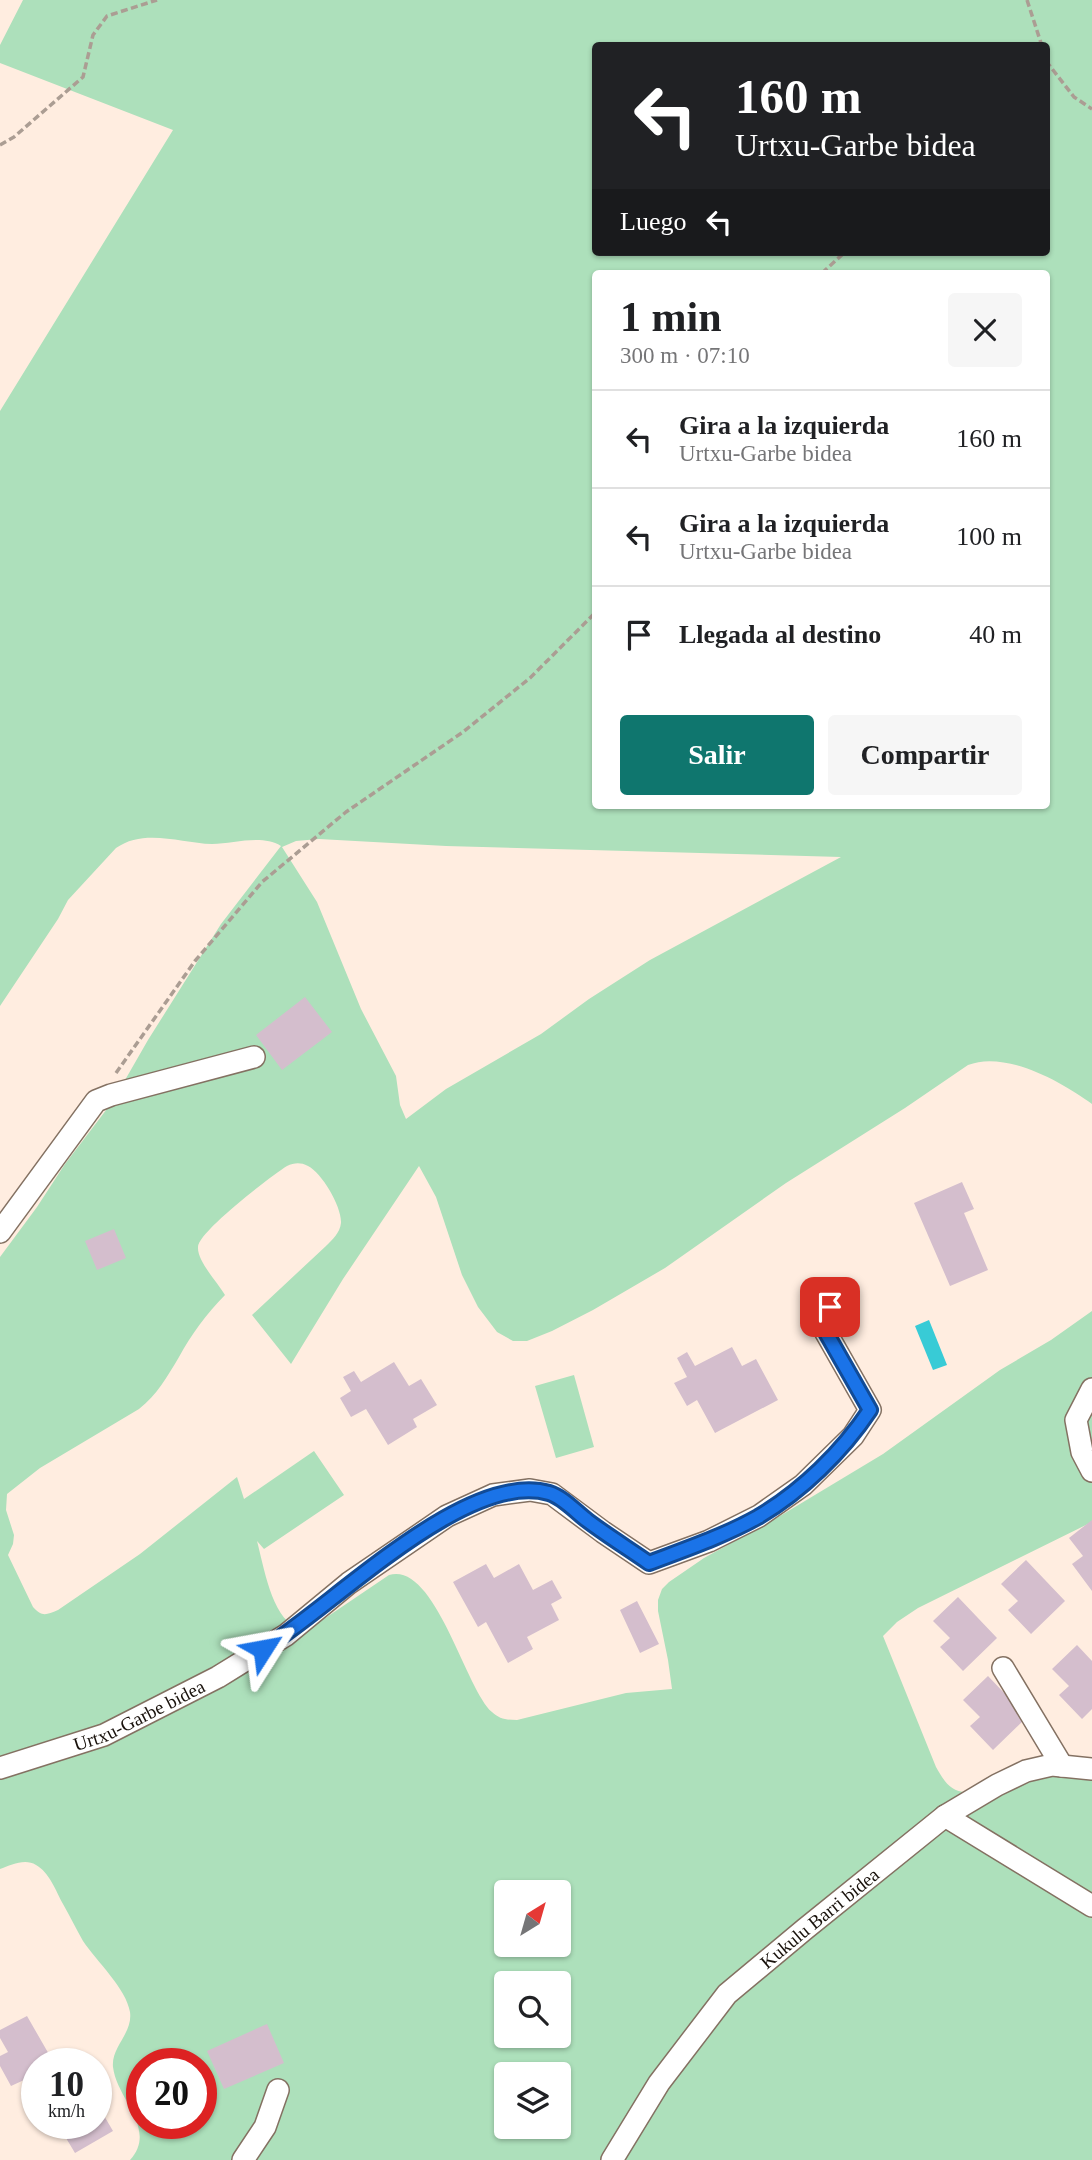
<!DOCTYPE html>
<html lang="es">
<meta charset="utf-8">
<style>
:root{--surface:#fff;--page:#f6f6f6;--text:#202124;--muted:#757577;--line:#e0e0e0;--accent:#0f766e}
body{margin:0;font-family:Georgia,serif;background:var(--page);color:var(--text);height:100vh;display:flex;flex-direction:column;font-size:26px;white-space:nowrap}
*{box-sizing:border-box;margin:0}
p{font-size:23px;color:var(--muted)}
.icon{flex:none;width:38px;height:38px;fill:none;stroke:currentColor;stroke-width:2;stroke-linecap:round;stroke-linejoin:round}
.map{position:relative;flex:1;overflow:hidden}
.panel{position:absolute;left:592px;top:270px;width:458px;height:539px;display:flex;flex-direction:column;background:var(--surface);border-radius:7px;box-shadow:0 2px 5px #0004}
.panel>*{flex:none}
.guide{position:absolute;left:592px;top:42px;width:458px;height:214px;border-radius:7px;box-shadow:0 2px 5px #0004;background:#202124;color:#fff;overflow:hidden}
.needle{width:46px;rotate:37deg}
.fabs{position:absolute;left:494px;top:1880px;display:grid;gap:14px}
.fabs a{display:grid;place-items:center;width:77px;height:77px;border-radius:7px;background:var(--surface);box-shadow:0 2px 5px #0004;font-size:35px}
.speed{position:absolute;left:21px;top:2048px;display:flex;gap:14px;font-size:35px;font-weight:700;text-align:center}
.speed>*{display:grid;place-content:center;width:91px;height:91px;border-radius:50%;background:var(--surface);box-shadow:0 2px 5px #0004;line-height:1}
.speed small{font-size:18px;font-weight:400}
.speed .limit{border:10px solid #d22;background:#fff;color:#111}
.pin{position:absolute;display:grid;place-items:center;width:60px;height:60px;color:#fff;margin:-30px;border-radius:14px;box-shadow:0 4px 10px #0006}
.me{position:absolute;width:77px;margin:-38px;rotate:56deg;stroke-linejoin:round;filter:drop-shadow(0 0 5px #0008)}
.turn{display:flex;align-items:center;gap:24px;height:147px;padding:0 28px;font-size:32px}
.turn .icon{width:91px;height:91px;stroke-width:2.5}
.turn b{display:block;font-size:49px;line-height:60px}
.then{display:flex;align-items:center;height:66px;padding:0 28px;background:#0003;gap:14px;font-size:26px}
.round{display:grid;place-items:center;flex:none;width:74px;height:74px;border-radius:7px;background:var(--page)}
.headline{display:flex;align-items:center;justify-content:space-between;height:119px;padding:0 28px}
h1{font-size:42px;font-weight:700;line-height:52px}
.button{display:flex;gap:14px;margin-top:auto;padding:14px 28px}
.button a{flex:1;height:80px;border-radius:7px;background:var(--accent);color:#fff;font-size:28px;font-weight:700;line-height:80px;text-align:center}
.button a+a{background:var(--page);color:var(--text)}
ul{padding:0;list-style:none}
li{display:flex;align-items:center;gap:21px;height:98px;padding:0 28px;border-top:2px solid var(--line)}
li div{flex:1}
li b{display:block;font-size:26px}
li em{font-style:normal}
.map>svg:first-child{display:block}
</style>
<div class="map">
<svg width="1092" height="2160" viewBox="0 0 1092 2160">
<rect width="100%" height="100%" fill="#ffede0"/>
<path fill="#ade0bb" fill-rule="evenodd" d="M23,0h1069v1104c-30,-22 -87,-54 -124,-39l-63,43 -119,75 -121,85 -72,42 -41,21 -25,10h-14l-16,-9 -19,-25 -16,-32 -26,-78 -17,-31 -76,113 -52,85 -39,-49 74,-69c6,-6 14,-13 15,-23 1,-16 -19,-50 -33,-57 -8,-4 -14,-3 -21,0 -16,10 -89,66 -89,81 -1,14 20,36 27,48 -18,18 -34,40 -46,62 -12,20 -22,38 -40,52l-99,59 -33,26 -1,16 8,25 -1,9 -5,11 25,52c9,10 13,8 25,3l82,-56 97,-77 7,22 70,-48 30,44 -80,54 -7,-8c6,22 15,78 39,85 8,3 14,0 22,-3l71,-48c46,-14 76,113 103,137 7,7 15,8 25,8l109,-27 46,-4 -4,-29 -10,-49v-11l4,-11 7,-7 35,-24 71,-39 108,-65 117,-84 51,-30 41,-29v211l-174,86 -21,14 -14,14 53,131c8,14 15,26 32,25l124,-32v400h-962c28,-31 -13,-60 -17,-93 -2,-20 20,-34 17,-55 -4,-24 -33,-50 -47,-71 -7,-12 -13,-25 -20,-37 -7,-13 -14,-32 -27,-39 -11,-7 -25,0 -36,4v-612l37,-50 28,-43 48,-63 35,-61 73,-116 60,-78c-20,-12 -47,-2 -69,-2 -31,-1 -68,-16 -96,4l-48,52 -10,19 -58,87v-595l173,-281 -173,-67v-18zM595,46h451v206h-451zM595,273h451v532h-451zM319,839l127,7 395,11 -191,103 -61,39 -48,35 -95,55 -40,30 -6,-14 -4,-29 -35,-67 -44,-107 -35,-55 14,-6zM506,1892h52v52h-52zM506,1983h52v52h-52zM142,2063h59v60h-59zM506,2074h52v52h-52z
M574,1375l20,72 -38,11 -21,-72z"/>
<path fill="#38cbd6" d="M929,1320l18,45 -14,5 -18,-44z"/>
<path fill="#d4becd" d="M305,997l27,35 -50,38 -26,-35z
M962,1182l12,27 -10,4 24,57 -38,16 -36,-83z
M114,1229l12,29 -29,12 -12,-29z
M732,1347l10,19 14,-7 22,41 -63,33 -18,-33 -10,6 -13,-23 13,-6 -10,-19 10,-6 8,14z
M394,1362l15,24 12,-7 16,26 -24,14 4,8 -29,18 -22,-36 -15,8 -11,-19 11,-7 -8,-14 11,-6 7,11z
M1092,1520v71l-20,-27 11,-8 -14,-18z
M1026,1560l39,41 -34,33 -23,-24 10,-9 -17,-17z
M486,1564l8,14 25,-14 14,26 19,-10 10,18 -11,6 8,16 -32,17 6,12 -25,14 -22,-41 -8,5 -25,-45z
M958,1597l39,41 -34,33 -23,-24 10,-9 -17,-17z
M637,1601l22,43 -19,9 -20,-43z
M1077,1645l15,16v48l-10,10 -23,-24 10,-9 -17,-17z
M988,1676l39,41 -34,33 -23,-24 10,-9 -17,-17z
M27,2016l27,47h-17v11l-26,12 -11,-20v-10l8,-4 -8,-14v-8z
M267,2024l17,39 -60,26 -17,-38z
M96,2102l17,29 -38,22 -18,-30h39z"/>
<g fill="none" stroke-linecap="round" stroke-linejoin="round">
<g stroke="#847162" stroke-width="24">
<g id="minor">
<path d="M0,1232l96,-131 15,-6 143,-38"/>
<path d="M1092,1389l-16,31 6,32 10,19"/>
<path d="M1003,1668l59,98"/>
<path id="s1" d="M0,1768l104,-33 114,-58 68,-42 63,-52 98,-67 46,-21 37,-5 22,4 51,38 46,31 60,-22 50,-25 44,-31 50,-49 17,-26 -46,-81 6,-22"/>
<path d="M945,1816l147,90"/>
<path d="M243,2160l22,-33 13,-37"/>
<path id="s2" d="M612,2160l47,-77 68,-89 78,-65 140,-113 52,-31 29,-14 26,-6 40,4"/>
</g>
</g>
<path stroke="#ab9d93" stroke-width="3.5" stroke-dasharray="7 3.5" stroke-linecap="butt" d="M1027,0l15,46
M1046,61l28,36 18,12
M0,145l14,-8 69,-60 10,-42 14,-19 50,-16
M822,273l23,-21
M116,1073l79,-112 67,-79 84,-70 117,-80 67,-54 65,-65"/>
<use href="#minor" stroke="#fff" stroke-width="21"/>
</g>
<g fill="none" stroke-linecap="round" stroke-linejoin="round">
<g stroke="#114b97" stroke-width="18">
<path id="route" d="M263,1649c68,-41 203,-180 286,-156 14,4 28,20 39,28 20,15 41,28 61,42 37,-14 75,-27 109,-46 44,-26 84,-65 112,-107l-46,-81 6,-22"/>
</g>
<use href="#route" stroke="#1a73e8" stroke-width="12"/>
</g>
<g text-anchor="middle" dominant-baseline="central" stroke-width="6" stroke-linejoin="round" paint-order="stroke">
<g font-size="19" fill="#18110b" stroke="#fff">
<text stroke="none"><textPath href="#s1" startOffset="149">Urtxu-Garbe bidea</textPath></text>
<text stroke="none"><textPath href="#s2" startOffset="322">Kukulu Barri bidea</textPath></text>
</g>
</g>
</svg>
<div class="fabs">
<a><svg class="needle" viewBox="-14 -14 28 28"><path d="M0-13l5 13h-10z" fill="#e53935"/><path d="M0 13l5-13h-10z" fill="#757577"/></svg></a>
<a><svg class="icon" aria-label="search" viewBox="0 0 24 24"><circle cx="10" cy="10" r="6"/><path d="M15 15l6 6"/></svg></a>
<a><svg class="icon" aria-label="layers" viewBox="0 0 24 24"><path d="M12 4l9 5-9 5-9-5zM3 14l9 5 9-5"/></svg></a>
</div>
<div class="speed"><div>10<small>km/h</small></div><div class="limit">20</div></div>
<div class="pin" style="left:830px;top:1307px;background:#d93025"><svg class="icon" aria-label="arrive" viewBox="0 0 24 24"><path d="M6 21V4h12l-3 4 3 4H6"/></svg></div>
<svg class="me" style="left:263px;top:1649px" viewBox="-20 -20 40 40"><path d="M0-17L14 15 0 8-14 15z" fill="#1a73e8" stroke="#fff" stroke-width="4"/></svg>
<div class="guide">
<div class="turn"><svg class="icon" aria-label="left" viewBox="0 0 24 24"><path d="M17 20v-9H6M10 6l-5 5 5 5"/></svg><div><b>160 m</b>Urtxu-Garbe bidea</div></div>
<div class="then">Luego<svg class="icon" aria-label="left" viewBox="0 0 24 24"><path d="M17 20v-9H6M10 6l-5 5 5 5"/></svg></div>
</div>
<section class="panel">
<div class="headline"><div><h1>1 min</h1><p>300 m · 07:10</p></div><a class="round"><svg class="icon" aria-label="close" viewBox="0 0 24 24"><path d="M6 6l12 12M18 6L6 18"/></svg></a></div>
<ul>
<li><svg class="icon" aria-label="left" viewBox="0 0 24 24"><path d="M17 20v-9H6M10 6l-5 5 5 5"/></svg><div><b>Gira a la izquierda</b><p>Urtxu-Garbe bidea</p></div><em>160 m</em></li>
<li><svg class="icon" aria-label="left" viewBox="0 0 24 24"><path d="M17 20v-9H6M10 6l-5 5 5 5"/></svg><div><b>Gira a la izquierda</b><p>Urtxu-Garbe bidea</p></div><em>100 m</em></li>
<li><svg class="icon" aria-label="arrive" viewBox="0 0 24 24"><path d="M6 21V4h12l-3 4 3 4H6"/></svg><div><b>Llegada al destino</b></div><em>40 m</em></li>
</ul>
<div class="button"><a>Salir</a><a>Compartir</a></div>
</section>
</div>
